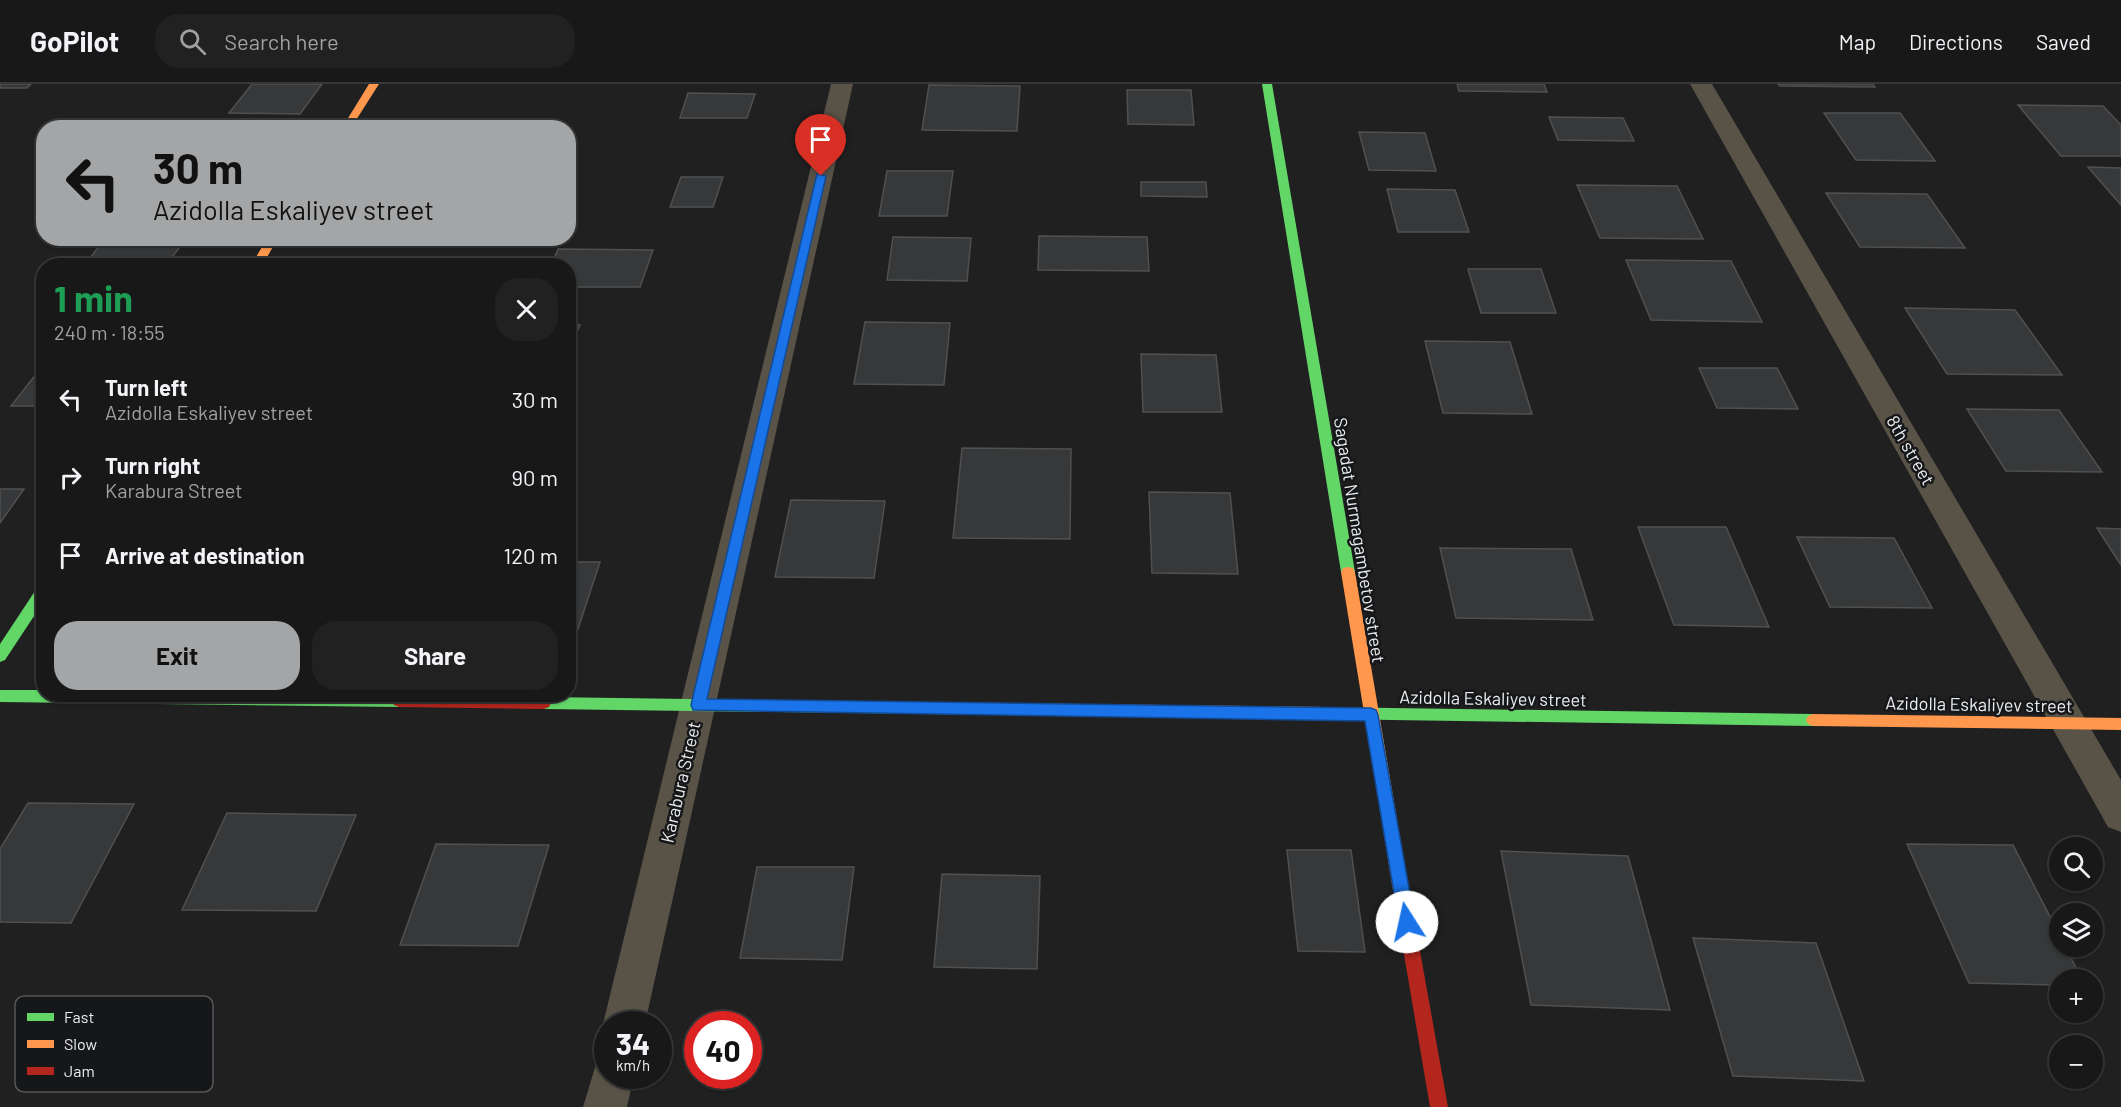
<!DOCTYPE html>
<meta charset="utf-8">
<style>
:root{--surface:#181819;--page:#212122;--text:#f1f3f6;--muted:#9fa0a2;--line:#363738;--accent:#a4a5a6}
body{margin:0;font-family:Barlow,sans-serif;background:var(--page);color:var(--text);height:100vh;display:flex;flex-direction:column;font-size:22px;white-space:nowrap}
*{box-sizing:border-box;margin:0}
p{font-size:20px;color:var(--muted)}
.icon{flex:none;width:33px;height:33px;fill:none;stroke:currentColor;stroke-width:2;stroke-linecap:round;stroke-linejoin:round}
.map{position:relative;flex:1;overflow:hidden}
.panel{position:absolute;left:36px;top:174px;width:540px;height:444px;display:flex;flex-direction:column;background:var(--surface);border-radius:24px;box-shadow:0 2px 4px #0004,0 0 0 2px var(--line)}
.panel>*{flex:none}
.guide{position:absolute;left:36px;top:36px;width:540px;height:126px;border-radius:24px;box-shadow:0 2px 4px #0004,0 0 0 2px var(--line);background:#a4a5a6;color:#111;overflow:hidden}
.tools{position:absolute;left:2049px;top:753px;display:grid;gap:12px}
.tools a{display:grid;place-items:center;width:54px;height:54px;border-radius:50%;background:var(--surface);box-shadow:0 2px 4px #0004,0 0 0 2px var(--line);font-size:30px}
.speed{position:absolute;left:594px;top:927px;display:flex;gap:12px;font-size:30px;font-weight:700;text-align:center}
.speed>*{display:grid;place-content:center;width:78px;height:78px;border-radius:50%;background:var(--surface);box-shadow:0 2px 4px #0004,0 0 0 2px var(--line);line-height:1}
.speed small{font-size:15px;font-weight:400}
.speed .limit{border:9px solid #d22;background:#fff;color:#111}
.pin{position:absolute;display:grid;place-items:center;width:51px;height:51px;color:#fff;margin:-62px -26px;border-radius:50% 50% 50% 0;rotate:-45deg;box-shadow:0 0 6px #0007}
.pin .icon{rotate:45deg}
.me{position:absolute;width:66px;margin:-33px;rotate:350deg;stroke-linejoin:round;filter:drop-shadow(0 0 4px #0008)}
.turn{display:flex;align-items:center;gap:21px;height:126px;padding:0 18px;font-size:27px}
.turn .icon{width:78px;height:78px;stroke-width:2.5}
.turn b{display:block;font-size:42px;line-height:51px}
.round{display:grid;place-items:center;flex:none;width:63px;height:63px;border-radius:24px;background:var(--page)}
.overview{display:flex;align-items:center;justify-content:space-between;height:102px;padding:0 18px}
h1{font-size:36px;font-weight:700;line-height:45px;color:#1e9e55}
.cta{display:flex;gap:12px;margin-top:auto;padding:12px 18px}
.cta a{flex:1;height:69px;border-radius:24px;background:var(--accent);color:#111;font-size:24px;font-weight:700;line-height:69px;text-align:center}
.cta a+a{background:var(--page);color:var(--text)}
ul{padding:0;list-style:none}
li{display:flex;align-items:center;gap:18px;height:78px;padding:0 18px}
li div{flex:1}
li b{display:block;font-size:22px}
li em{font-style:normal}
header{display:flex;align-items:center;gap:36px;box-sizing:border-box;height:84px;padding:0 30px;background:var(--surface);border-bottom:2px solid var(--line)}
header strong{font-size:28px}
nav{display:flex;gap:33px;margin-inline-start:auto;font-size:21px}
.search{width:420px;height:54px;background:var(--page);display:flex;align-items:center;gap:15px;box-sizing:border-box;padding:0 21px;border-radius:24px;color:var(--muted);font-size:22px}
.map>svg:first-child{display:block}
</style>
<header>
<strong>GoPilot</strong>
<div class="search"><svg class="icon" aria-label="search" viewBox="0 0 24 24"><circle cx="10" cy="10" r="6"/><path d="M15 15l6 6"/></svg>Search here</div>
<nav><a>Map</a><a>Directions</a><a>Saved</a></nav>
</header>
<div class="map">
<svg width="2121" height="1023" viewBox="0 0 2121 1023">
<rect width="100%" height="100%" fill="#202021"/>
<path fill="#373839" stroke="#505051" stroke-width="1.5" d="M0,0h31l-4,4h-27z
M252,0h70l-22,30 -71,-1z
M1457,0h87l3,8 -88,-1z
M1778,0h95l2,3 -95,-1z
M929,1l91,1 -3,45 -95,-1z
M1127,6h64l3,35 -66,-1z
M688,9l67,1 -8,24h-67z
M2018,21l85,1 18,19v31h-60z
M1824,29h76l35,48 -79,-1z
M1549,33l74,1 11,23 -76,-1z
M1359,48l66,1 11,38 -67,-1z
M2088,83l33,1v37z
M887,87h66l-6,45h-68z
M681,93h42l-10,30h-43z
M1141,98h65l1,15 -66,-1z
M1577,101l100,1 26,53 -103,-1z
M1387,105l68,1 14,42h-71z
M1826,109l101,1 38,54 -105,-1z
M1039,152l108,1 2,34 -111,-1z
M893,153l78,1 -4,43 -80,-1z
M105,154h81l-20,28h-82z
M558,165l95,1 -13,37h-72v-21h-17z
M1626,176l105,1 31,61 -111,-2z
M362,179l83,1 -1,2h-84z
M1468,185h73l15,44h-75z
M1905,224l110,2 47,65 -115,-1z
M865,238l85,1 -6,62 -90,-1z
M568,240l12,1 -12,28z
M1425,257l85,1 22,72 -89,-1z
M1141,270l75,1 6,57h-79z
M44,280v42h-33z
M1699,284h78l21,41 -81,-1z
M1967,325l92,1 43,62 -96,-1z
M962,364l109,1 -1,90 -117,-1z
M0,405h24l-24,34z
M1149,408l81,1 8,81 -86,-1z
M791,416l94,1 -11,77 -99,-1z
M1638,443h88l43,100 -95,-2z
M2097,444l24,1v36z
M1797,453l97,1 38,70 -102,-1z
M1440,464l131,1 22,71 -137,-2z
M568,478h32l-23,70h-9z
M28,719l106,1 -63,119 -71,-1v-73z
M227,729l129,2 -40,96 -134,-1z
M436,760l113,1 -31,101 -118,-1z
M1907,760l106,1 47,91v10h5l17,34h-22v5l-91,-2z
M1287,766h64l14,102 -67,-1z
M1501,767l127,5 42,154 -139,-5z
M757,783h97l-12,93 -102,-2z
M942,790l98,2 -3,93 -103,-2z
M1693,854l123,5 48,138 -131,-5z"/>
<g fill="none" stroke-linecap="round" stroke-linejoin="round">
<path fill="#595247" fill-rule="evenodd" d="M831,0h22l-208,940h-37v11l-5,-11z
M1690,0h22l409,696v52l-13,-5z
M608,972v20h26l-7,31h-44l14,-46z"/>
<path fill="#63d668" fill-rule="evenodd" d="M1262,0h10l83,488 -2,4h-10l-2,-4z
M44,500v17l-39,59 -5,2v-18l39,-59z
M0,606h44v4l355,1 5,2 2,4 -2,4 -5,2 -399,-5z
M544,613l381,5 5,2 2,4 -2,4 -5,2 -381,-5 -5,-2 -2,-4 2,-4z
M1325,623l488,7 5,2 2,4 -2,4 -5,2 -488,-7 -5,-2 -2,-4 2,-4z"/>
<path fill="#ff974d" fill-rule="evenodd" d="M369,0h10l-28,44h-9z
M267,154h11l-16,28h-11z
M1348,483l5,1 2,4 54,318 -2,5 -6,3 -6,-3 -2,-5 -52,-318 2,-4z
M925,618l400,5 5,2 2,4 -2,4 -5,2 -400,-5 -5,-2 -2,-4 2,-4z
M1813,630l308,4v12l-308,-4 -5,-2 -2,-4 2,-4z"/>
<path fill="#b3261e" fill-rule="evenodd" d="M399,611l145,2 5,2 2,4 -2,4 -5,2 -145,-2 -5,-2 -2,-4 2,-4z
M1401,798l6,3 2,5 39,217h-18l-37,-217 2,-5z"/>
</g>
<path fill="#1a73e8" stroke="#114b97" stroke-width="1.5" d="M817,90l9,2 -119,523 664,9 5,2 2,5 37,207 -2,6 -6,2 -6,-2 -2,-6 -34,-201 -672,-11 -2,-5z"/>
<g text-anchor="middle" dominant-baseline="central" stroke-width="5" stroke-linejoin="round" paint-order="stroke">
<g font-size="18" fill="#ebecee" stroke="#161719">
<text transform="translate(1911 366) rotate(60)">8th street</text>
<text transform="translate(1360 456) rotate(81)">Sagadat Nurmagambetov street</text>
<text transform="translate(1493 614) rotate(1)">Azidolla Eskaliyev street</text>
<text transform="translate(1979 620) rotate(1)">Azidolla Eskaliyev street</text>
<text transform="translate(680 698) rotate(-77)">Karabura Street</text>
</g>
</g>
<rect x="15" y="912" width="198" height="96" rx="9" fill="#161719" stroke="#565759" stroke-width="1.5"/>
<rect x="27" y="929" width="27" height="8" fill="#63d668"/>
<rect x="27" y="956" width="27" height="8" fill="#ff974d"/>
<rect x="27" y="983" width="27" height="8" fill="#b3261e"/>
<g font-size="16" fill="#ebecee">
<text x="64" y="939">Fast</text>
<text x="64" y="966">Slow</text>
<text x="64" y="993">Jam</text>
</g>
</svg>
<div class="tools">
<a><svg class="icon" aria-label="search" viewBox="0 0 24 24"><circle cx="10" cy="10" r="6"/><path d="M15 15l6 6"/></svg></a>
<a><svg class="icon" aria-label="layers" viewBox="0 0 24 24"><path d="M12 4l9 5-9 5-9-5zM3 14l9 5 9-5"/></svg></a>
<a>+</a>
<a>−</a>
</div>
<div class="speed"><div>34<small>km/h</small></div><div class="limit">40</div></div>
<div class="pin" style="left:821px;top:92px;background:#d93025"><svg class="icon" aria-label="arrive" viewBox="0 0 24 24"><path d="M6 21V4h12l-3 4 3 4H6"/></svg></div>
<svg class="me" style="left:1407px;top:838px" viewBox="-20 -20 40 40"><circle r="19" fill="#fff"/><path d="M0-13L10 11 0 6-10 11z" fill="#1a73e8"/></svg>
<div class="guide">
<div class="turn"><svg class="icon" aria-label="left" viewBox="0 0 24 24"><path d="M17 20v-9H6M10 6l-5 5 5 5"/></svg><div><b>30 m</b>Azidolla Eskaliyev street</div></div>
</div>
<section class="panel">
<div class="overview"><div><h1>1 min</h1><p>240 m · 18:55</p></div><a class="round"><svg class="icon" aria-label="close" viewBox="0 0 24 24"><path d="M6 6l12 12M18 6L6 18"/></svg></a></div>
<ul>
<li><svg class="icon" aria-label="left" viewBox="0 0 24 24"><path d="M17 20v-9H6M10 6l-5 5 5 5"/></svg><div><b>Turn left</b><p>Azidolla Eskaliyev street</p></div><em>30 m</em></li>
<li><svg class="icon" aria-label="right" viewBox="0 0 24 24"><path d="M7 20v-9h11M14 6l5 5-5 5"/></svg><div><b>Turn right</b><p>Karabura Street</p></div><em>90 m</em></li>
<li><svg class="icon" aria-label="arrive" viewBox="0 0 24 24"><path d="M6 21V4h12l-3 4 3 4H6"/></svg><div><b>Arrive at destination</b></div><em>120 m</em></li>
</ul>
<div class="cta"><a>Exit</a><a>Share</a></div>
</section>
</div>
